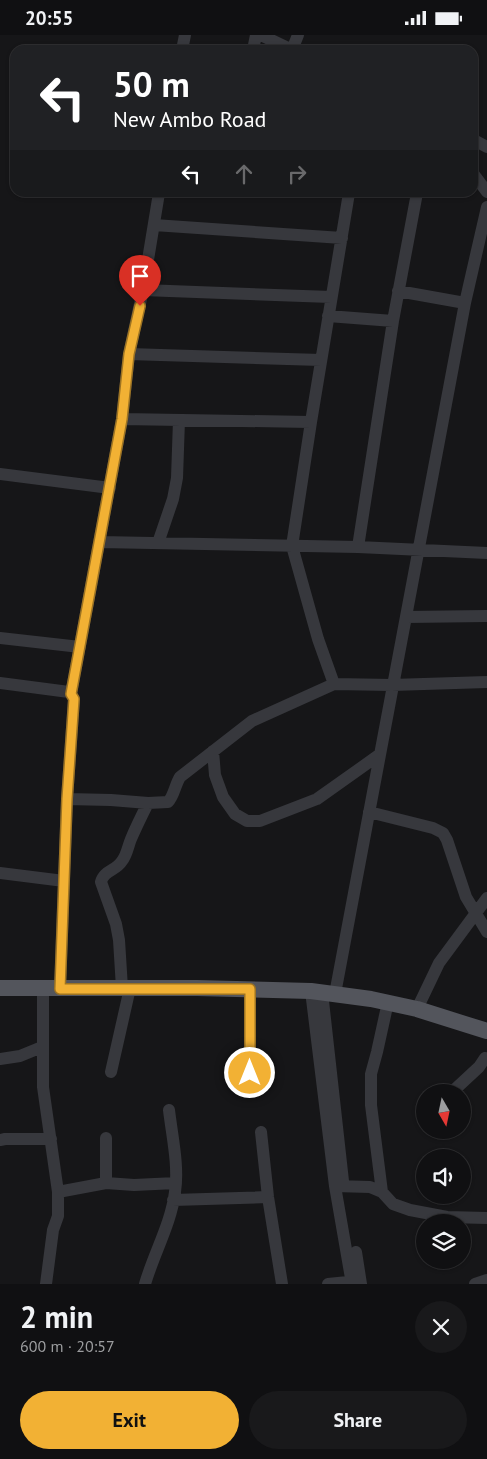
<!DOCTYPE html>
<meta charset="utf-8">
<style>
:root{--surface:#101012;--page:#19191b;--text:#f1f3f6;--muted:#9c9d9f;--line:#303032;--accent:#f2b134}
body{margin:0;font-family:"PT Sans",sans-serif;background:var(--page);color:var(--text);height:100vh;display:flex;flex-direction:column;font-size:19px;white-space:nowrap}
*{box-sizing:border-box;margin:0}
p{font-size:16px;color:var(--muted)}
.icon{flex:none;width:28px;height:28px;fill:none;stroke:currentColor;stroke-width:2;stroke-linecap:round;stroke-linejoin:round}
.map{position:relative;height:1249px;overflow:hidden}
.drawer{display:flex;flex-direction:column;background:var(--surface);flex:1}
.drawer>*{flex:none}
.top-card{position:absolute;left:10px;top:10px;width:468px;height:152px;border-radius:15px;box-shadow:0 1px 4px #0004,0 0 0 1px var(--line);background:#202124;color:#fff;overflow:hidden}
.needle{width:32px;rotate:171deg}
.controls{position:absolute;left:416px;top:1049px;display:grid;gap:10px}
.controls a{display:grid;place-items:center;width:55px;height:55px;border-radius:50%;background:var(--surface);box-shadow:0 1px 4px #0004,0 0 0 1px var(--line);font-size:25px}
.pin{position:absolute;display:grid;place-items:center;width:42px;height:42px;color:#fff;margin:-51px -21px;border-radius:50% 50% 50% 0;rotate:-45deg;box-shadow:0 0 5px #0007}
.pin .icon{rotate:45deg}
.me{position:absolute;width:55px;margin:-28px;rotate:0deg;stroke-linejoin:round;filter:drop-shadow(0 0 4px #0008)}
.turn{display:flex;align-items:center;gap:18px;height:105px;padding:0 20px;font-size:22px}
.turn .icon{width:65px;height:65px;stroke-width:2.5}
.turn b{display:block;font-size:35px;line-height:42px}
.lanes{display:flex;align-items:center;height:48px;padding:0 20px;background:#0003;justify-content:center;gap:25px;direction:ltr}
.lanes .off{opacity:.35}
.round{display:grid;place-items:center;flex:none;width:52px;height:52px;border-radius:26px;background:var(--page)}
.head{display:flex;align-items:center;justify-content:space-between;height:85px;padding:0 20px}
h1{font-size:30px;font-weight:700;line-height:38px}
.action{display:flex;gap:10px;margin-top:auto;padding:10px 20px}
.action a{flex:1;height:58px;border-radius:30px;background:var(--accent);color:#111;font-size:20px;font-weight:700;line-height:58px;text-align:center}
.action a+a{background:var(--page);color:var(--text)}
.status{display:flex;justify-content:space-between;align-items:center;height:35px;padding:0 25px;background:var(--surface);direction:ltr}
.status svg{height:14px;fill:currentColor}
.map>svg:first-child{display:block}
</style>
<div class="status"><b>20:55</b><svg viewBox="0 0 49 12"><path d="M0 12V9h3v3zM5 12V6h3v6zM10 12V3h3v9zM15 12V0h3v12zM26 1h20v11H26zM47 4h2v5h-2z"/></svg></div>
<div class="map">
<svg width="487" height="1249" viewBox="0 0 487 1249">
<rect width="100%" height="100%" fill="#161618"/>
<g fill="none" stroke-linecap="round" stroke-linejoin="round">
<path stroke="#37383d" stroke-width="12" d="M261,0l31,15
M182,15l3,-15
M253,15l3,-15
M292,15l6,-15
M472,104l15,8
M472,137l15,20
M154,190l188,13
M143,255l188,7
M398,256l67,12
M328,281l65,5
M129,319l192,6
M122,384l189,3
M0,439l110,14
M100,507l258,5 129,6
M158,508l15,-44 4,-21 2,-58
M358,512l35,-226 24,-128
M406,582l81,-1
M0,603l80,9
M0,648l69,9 2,2
M334,649l-16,-45 -26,-93 19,-124 38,-229
M213,716l2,24 8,22 12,17 12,7h13l57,-22 62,-44
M67,764l44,1 37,3 20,-1c6,-6 7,-17 12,-25l72,-56 82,-37 58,1 95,-3
M369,777l64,16 10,5 4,7 19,57 21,35
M0,838l64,8
M122,953l-3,-48 -3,-16 -15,-42c3,-12 15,-11 21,-21 5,-6 6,-15 9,-22 5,-12 11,-24 17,-36
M43,954v98l15,105v24l-5,14 -7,54
M60,954l7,-190 7,-100 -3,-5 51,-275 7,-65 14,-64 16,-97
M311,956l24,195 17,98
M322,957l21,189
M335,959l130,-691 22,-96
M417,974l22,-46 48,-65
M0,1024l20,-3 22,-9
M111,1037l19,-84
M250,1038v-84
M451,1058l28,-26 6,-9
M261,1097l7,65 14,87
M106,1103v45
M0,1105l5,-1h46
M335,1151l35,1 12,5 11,12 17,6 37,7 40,1
M58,1157l48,-9 28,2 42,-2
M382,1157l-11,-87v-31l6,-22 11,-50
M173,1165l95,-3
M356,1217l5,32
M145,1249c9,-31 26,-60 30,-92 4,-26 -3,-56 -6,-82
M328,1249l30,-3
M475,1249l12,-4"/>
<path stroke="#53555c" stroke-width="16" d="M0,953h197l114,3 60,8 46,10 70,22"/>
</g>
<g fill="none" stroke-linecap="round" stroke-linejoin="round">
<g stroke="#9d7322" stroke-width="12">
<path id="route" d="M140,271l-11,48 -7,65 -51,275 3,5 -7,100 -7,190h190v84"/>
</g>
<use href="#route" stroke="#f2b134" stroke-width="9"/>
</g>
</svg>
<div class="controls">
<a><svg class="needle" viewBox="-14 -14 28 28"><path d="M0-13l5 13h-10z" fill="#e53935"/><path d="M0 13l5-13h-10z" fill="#9c9d9f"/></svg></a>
<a><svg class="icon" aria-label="sound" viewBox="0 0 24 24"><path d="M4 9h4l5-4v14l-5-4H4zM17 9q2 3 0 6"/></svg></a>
<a><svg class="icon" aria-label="layers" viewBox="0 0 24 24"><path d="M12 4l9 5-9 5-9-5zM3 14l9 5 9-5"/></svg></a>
</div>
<div class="pin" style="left:140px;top:271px;background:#d93025"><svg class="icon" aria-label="arrive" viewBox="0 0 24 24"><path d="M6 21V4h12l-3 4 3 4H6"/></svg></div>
<svg class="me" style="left:250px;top:1038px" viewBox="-20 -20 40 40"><circle r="17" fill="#f2b134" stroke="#fff" stroke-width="3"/><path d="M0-11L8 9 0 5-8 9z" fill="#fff"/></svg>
<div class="top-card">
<div class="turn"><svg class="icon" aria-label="left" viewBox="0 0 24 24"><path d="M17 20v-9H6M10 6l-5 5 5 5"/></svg><div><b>50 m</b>New Ambo Road</div></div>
<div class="lanes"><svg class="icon" aria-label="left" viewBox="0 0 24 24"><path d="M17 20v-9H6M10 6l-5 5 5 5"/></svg><svg class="icon off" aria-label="ahead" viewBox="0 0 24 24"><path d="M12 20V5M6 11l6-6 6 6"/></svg><svg class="icon off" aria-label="right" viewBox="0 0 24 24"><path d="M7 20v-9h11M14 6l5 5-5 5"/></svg></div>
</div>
</div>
<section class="drawer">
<div class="head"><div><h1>2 min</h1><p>600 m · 20:57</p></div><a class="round"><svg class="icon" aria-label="close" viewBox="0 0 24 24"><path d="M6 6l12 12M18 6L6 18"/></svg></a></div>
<div class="action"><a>Exit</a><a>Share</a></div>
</section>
